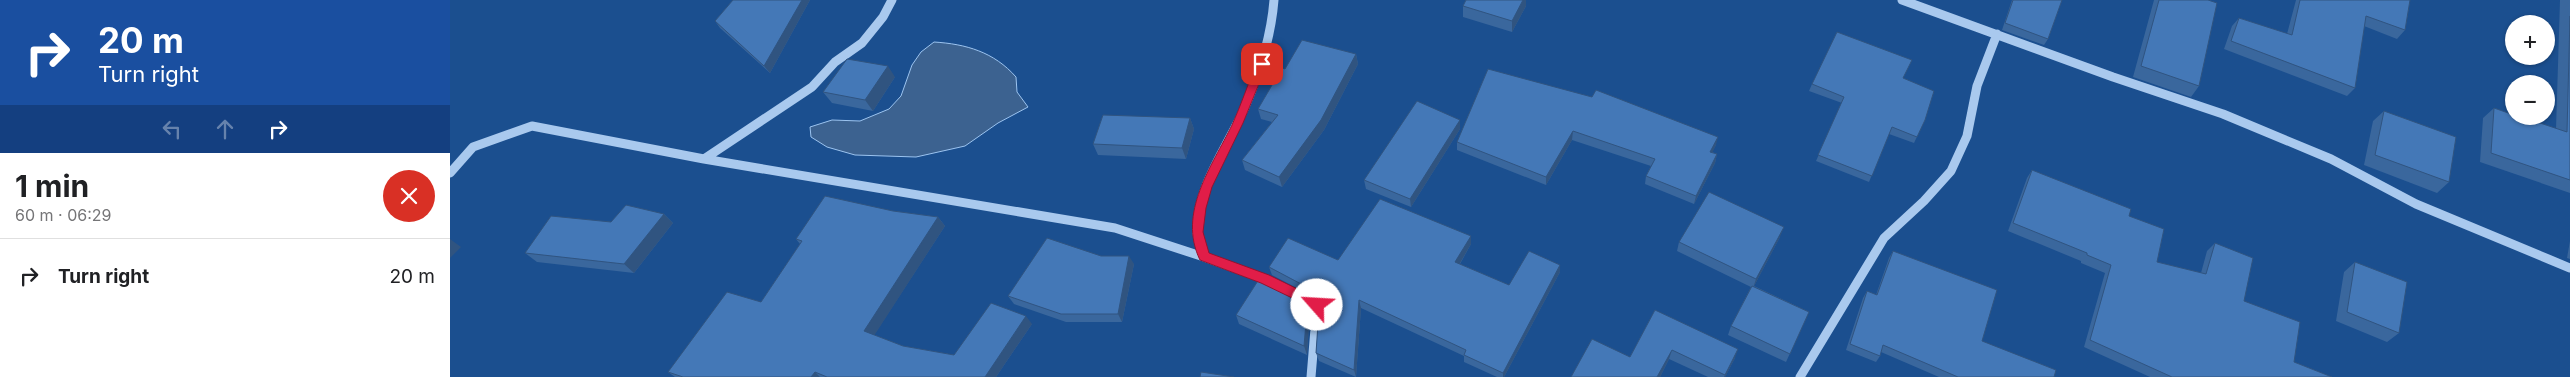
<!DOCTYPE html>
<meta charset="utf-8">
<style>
:root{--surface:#fff;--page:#f2f2f2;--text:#202124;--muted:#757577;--line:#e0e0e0}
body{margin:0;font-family:Inter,sans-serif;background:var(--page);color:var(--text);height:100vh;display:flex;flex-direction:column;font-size:19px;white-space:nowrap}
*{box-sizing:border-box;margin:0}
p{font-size:16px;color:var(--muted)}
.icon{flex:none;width:28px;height:28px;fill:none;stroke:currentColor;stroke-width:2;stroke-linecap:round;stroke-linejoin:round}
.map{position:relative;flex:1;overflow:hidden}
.details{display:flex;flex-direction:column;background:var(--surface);width:450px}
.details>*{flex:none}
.hud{background:#1a4fa0;color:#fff;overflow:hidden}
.buttons{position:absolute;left:2055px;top:15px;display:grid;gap:10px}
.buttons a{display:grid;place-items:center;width:50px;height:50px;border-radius:50%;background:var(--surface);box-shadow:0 1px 4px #0004;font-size:25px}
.pin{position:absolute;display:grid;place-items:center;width:42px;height:42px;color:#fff;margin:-21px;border-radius:10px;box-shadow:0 2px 8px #0006}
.me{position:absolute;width:55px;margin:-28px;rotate:296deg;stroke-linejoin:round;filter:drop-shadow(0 0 4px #0008)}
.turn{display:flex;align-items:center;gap:18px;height:105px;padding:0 15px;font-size:22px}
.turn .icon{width:65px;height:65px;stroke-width:2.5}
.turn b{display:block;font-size:35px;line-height:42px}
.lanes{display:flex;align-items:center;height:48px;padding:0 15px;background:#0003;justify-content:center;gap:25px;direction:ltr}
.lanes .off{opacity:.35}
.round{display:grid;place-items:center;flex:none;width:52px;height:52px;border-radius:26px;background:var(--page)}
.headline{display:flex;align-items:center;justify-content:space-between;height:85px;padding:0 15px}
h1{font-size:30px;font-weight:700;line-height:38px}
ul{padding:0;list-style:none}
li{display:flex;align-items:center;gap:15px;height:75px;padding:0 15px;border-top:1px solid var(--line)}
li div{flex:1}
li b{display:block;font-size:19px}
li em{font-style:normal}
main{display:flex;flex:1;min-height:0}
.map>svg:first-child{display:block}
</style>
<main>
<section class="details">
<div class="hud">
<div class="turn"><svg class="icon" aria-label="right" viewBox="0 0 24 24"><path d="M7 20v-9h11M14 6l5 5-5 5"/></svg><div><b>20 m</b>Turn right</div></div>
<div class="lanes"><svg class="icon off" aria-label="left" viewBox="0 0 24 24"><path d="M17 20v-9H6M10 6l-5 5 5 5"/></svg><svg class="icon off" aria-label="ahead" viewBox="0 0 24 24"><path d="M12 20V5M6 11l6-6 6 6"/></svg><svg class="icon" aria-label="right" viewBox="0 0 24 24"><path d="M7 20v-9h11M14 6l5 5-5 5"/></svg></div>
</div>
<div class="headline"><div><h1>1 min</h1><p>60 m · 06:29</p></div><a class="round" style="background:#d93025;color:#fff"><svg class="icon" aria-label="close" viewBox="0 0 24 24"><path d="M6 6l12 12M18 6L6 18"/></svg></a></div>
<ul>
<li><svg class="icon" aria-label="right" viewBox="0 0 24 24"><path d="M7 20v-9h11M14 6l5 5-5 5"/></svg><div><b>Turn right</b></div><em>20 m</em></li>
</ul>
</section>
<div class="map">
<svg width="2120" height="377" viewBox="0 0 2120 377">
<rect width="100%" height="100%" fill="#1b4f8f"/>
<path fill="#3c6290" stroke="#9cc4f0" d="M484,42c32,2 60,10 82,35l1,15 11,15 -30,16 -33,23 -49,11 -61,-2 -28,-8 -16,-10 -1,-10 22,-7 28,1 29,-12 12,-13 11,-31 9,-13z"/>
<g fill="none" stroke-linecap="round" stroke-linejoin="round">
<path stroke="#a9c9ee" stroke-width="9" d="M1452,0l211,77 110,37 108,45 85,45 154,64
M254,159l108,-72 23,-25 27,-19 21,-26 9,-17
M0,173l23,-26 59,-21 172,33 411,69 89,29
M820,281l-66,-24c-2,-8 -7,-17 -7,-26 -1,-44 31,-85 48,-124 15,-35 26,-69 29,-107
M847,295l20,10 -6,72
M1350,377l84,-139 40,-37 27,-30 16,-35 10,-50 20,-52"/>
</g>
<path fill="#3a679d" d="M283,0h77l-40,73 -50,-45 -5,-7z
M1016,0h60v6l-14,26 -49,-15v-11z
M1562,0h50l-14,39 -4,6 -42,-15z
M1704,0h54l-9,86 -8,11 -58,-20z
M1846,0h114l-5,30 -8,9 -33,-13 -9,62 -8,8 -123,-47 8,-23 7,-8 48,16z
M2110,0h10v193l-90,-31 3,-44 11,-10 62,21z
M906,54l2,10 -34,66 -42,57 -37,-17 -3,-10 30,-38 -11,-3 -3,-10 27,-40z
M1038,69l228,76 -4,7 5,2 -2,9 -21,41 -49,-20 1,-8 5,-10 -79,-26 -26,45 -89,-35v-8z
M445,77l-22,34 -41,-8 -9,-11z
M1453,78l22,42 -11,23 -25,-9 -20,48 -53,-21 26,-58 -33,-12 3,-7z
M1934,111l65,71 -12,11 -73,-28 9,-44z
M740,118l4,11 -8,30 -88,-4 -5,-11z
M1010,120v9l-49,78 -45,-18 -2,-9z
M1582,170l97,46 28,46 44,11 6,-22 8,-8 29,58 50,61 38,15h-182l-66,-30 21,-74 -24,-10v-2l-73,-30 19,-53z
M443,211l45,6 7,9 -71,109 29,11 51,9 78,-31 -36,53h-321l-7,-5 93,-70 39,-58 -4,-5z
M214,214l9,9 -39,50 -97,-11 -12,-9 86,-31z
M1330,237l-26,49 55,26 -23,50 -58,-27 3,-9 20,-39 -74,-36 2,-9z
M2120,241v18l-3,-1z
M1021,244l-11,20 49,21 51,-20v7l-56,105h-7l-33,-15v-6l-103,-48 -5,69 -37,-16 -3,-8 4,-53 -48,-25 -3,-8z
M1443,251l89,90 72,36h-115l-58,-25 -1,4 -4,6 -30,-12 17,-52 4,-7 9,4 13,-37z
M651,256l33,8 -12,58h-56l-52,-18 -6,-8z
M1905,262l44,71 -12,9 -51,-21 8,-49z
M860,309l-3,46 -68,-31 -3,-9z
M1205,310l80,48 -10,19h-17l-39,-18 -9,18h-89l59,-20z"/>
<path fill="#305480" d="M352,0h8l-40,73 -6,-7z
M1073,0h3v6l-14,26v-11z
M906,54l2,10 -34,66 -42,57 -3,-10z
M438,66l7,11 -22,34 -8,-11z
M740,118l4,11 -8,30 -4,-11z
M1010,120v9l-49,78 -1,-8z
M1123,131l-1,9 -26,45v-8z
M1268,137l-2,8 -7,15 1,-8z
M1267,154l-2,9 -21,41 2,-8z
M214,214l9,9 -39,50 -10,-9z
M488,217l7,9 -73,113 -8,-8z
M1334,227l-4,10 -27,51 3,-9z
M1021,236v8l-15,26 -1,-8z
M0,239l11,8 -11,11z
M679,256l5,8 -12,58 -4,-8z
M1110,265v7l-56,105h-1v-4z
M858,299l2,10 -3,46 -3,-9z
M909,300l2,8 -5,69 -2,-7z
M576,316l6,8 -36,53h-11z
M1288,349l-3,9 -10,19h-1z
M1222,350l-3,9 -9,18h-3z
M365,372l5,5h-9z"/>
<path fill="#4478b7" stroke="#305480" d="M283,0h69l-38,66 -49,-45z
M1016,0h57l-11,21 -49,-15z
M1563,0h49l-14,39 -43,-16z
M1709,0h49l9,3 -18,83 -58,-20z
M1850,0h110l-5,30 -39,-14 -11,72 -124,-47 8,-23 53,17z
M2120,16v164l-79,-27 3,-45 20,7v1h5l48,16z
M1387,32l75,28 -9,18 31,13 -9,29 -8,17 -25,-10 -20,49 -54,-21 26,-58 -32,-13z
M852,40l54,14 -35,66 -42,57 -37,-17 36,-45 -20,-6 24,-41 3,1z
M397,59l41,7 -23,34 -42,-8z
M1038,69l104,28 4,-7 122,47 -8,15 7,2 -21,42 -50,-20 9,-17 -82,-28 -27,46 -89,-35z
M967,101l43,19 -50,79 -46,-19z
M1934,111l72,26 -7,45 -74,-27z
M653,115l87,3 -8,30 -89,-4z
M1582,170l99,39 -2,7 35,13 -7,33 49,12 9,-31 38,15 -9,43 56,21 -6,40 38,15h-160l-82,-37 21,-75 -24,-10v-2l-74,-30z
M1259,192l75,35 -28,52 -77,-37z
M375,196l68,15 45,6 -74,114 39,15 51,9 37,-52 35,13 -41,61h-158l-12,-5 -4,5h-128l-15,-5 59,-80 34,10 41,-61 -6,-2z
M930,199l91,37 -16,26 54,23 20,-34 31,14 -57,108 -39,-18 2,-5 -107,-50 -5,70 -38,-17 4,-59 -51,-27 19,-29 50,22z
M176,205l38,9 -40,50 -99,-11 26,-37 60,6z
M597,238l54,18h28l-11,58h-57l-53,-18z
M1443,251l104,39 -15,51 74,29 -2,7h-96l-75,-32 -3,11 -30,-12 17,-53 10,4z
M1905,262l52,20 -8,51 -52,-21z
M811,276l47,23 -4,47 -68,-31z
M1302,286l57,26 -19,42 -59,-28z
M1205,310l83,39 -13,26 -53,-25 -15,27h-86l21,-38 38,18z
M751,372l33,5h-34z"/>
<path fill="#e11d48" stroke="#92132f" d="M812,60l5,4 -24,59 -31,64 -6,21 -3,24 6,21 60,22 53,26v8l-5,1 -56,-27 -61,-23c-23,-47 12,-94 32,-135 9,-20 16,-41 24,-61z"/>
</svg>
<div class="buttons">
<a>+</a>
<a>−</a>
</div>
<div class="pin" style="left:812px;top:64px;background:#d93025"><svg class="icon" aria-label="arrive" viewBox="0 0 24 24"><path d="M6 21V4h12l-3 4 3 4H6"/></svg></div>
<svg class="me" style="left:867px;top:305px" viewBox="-20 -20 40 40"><circle r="19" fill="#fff"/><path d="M0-13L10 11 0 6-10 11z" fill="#e11d48"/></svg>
</div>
</main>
